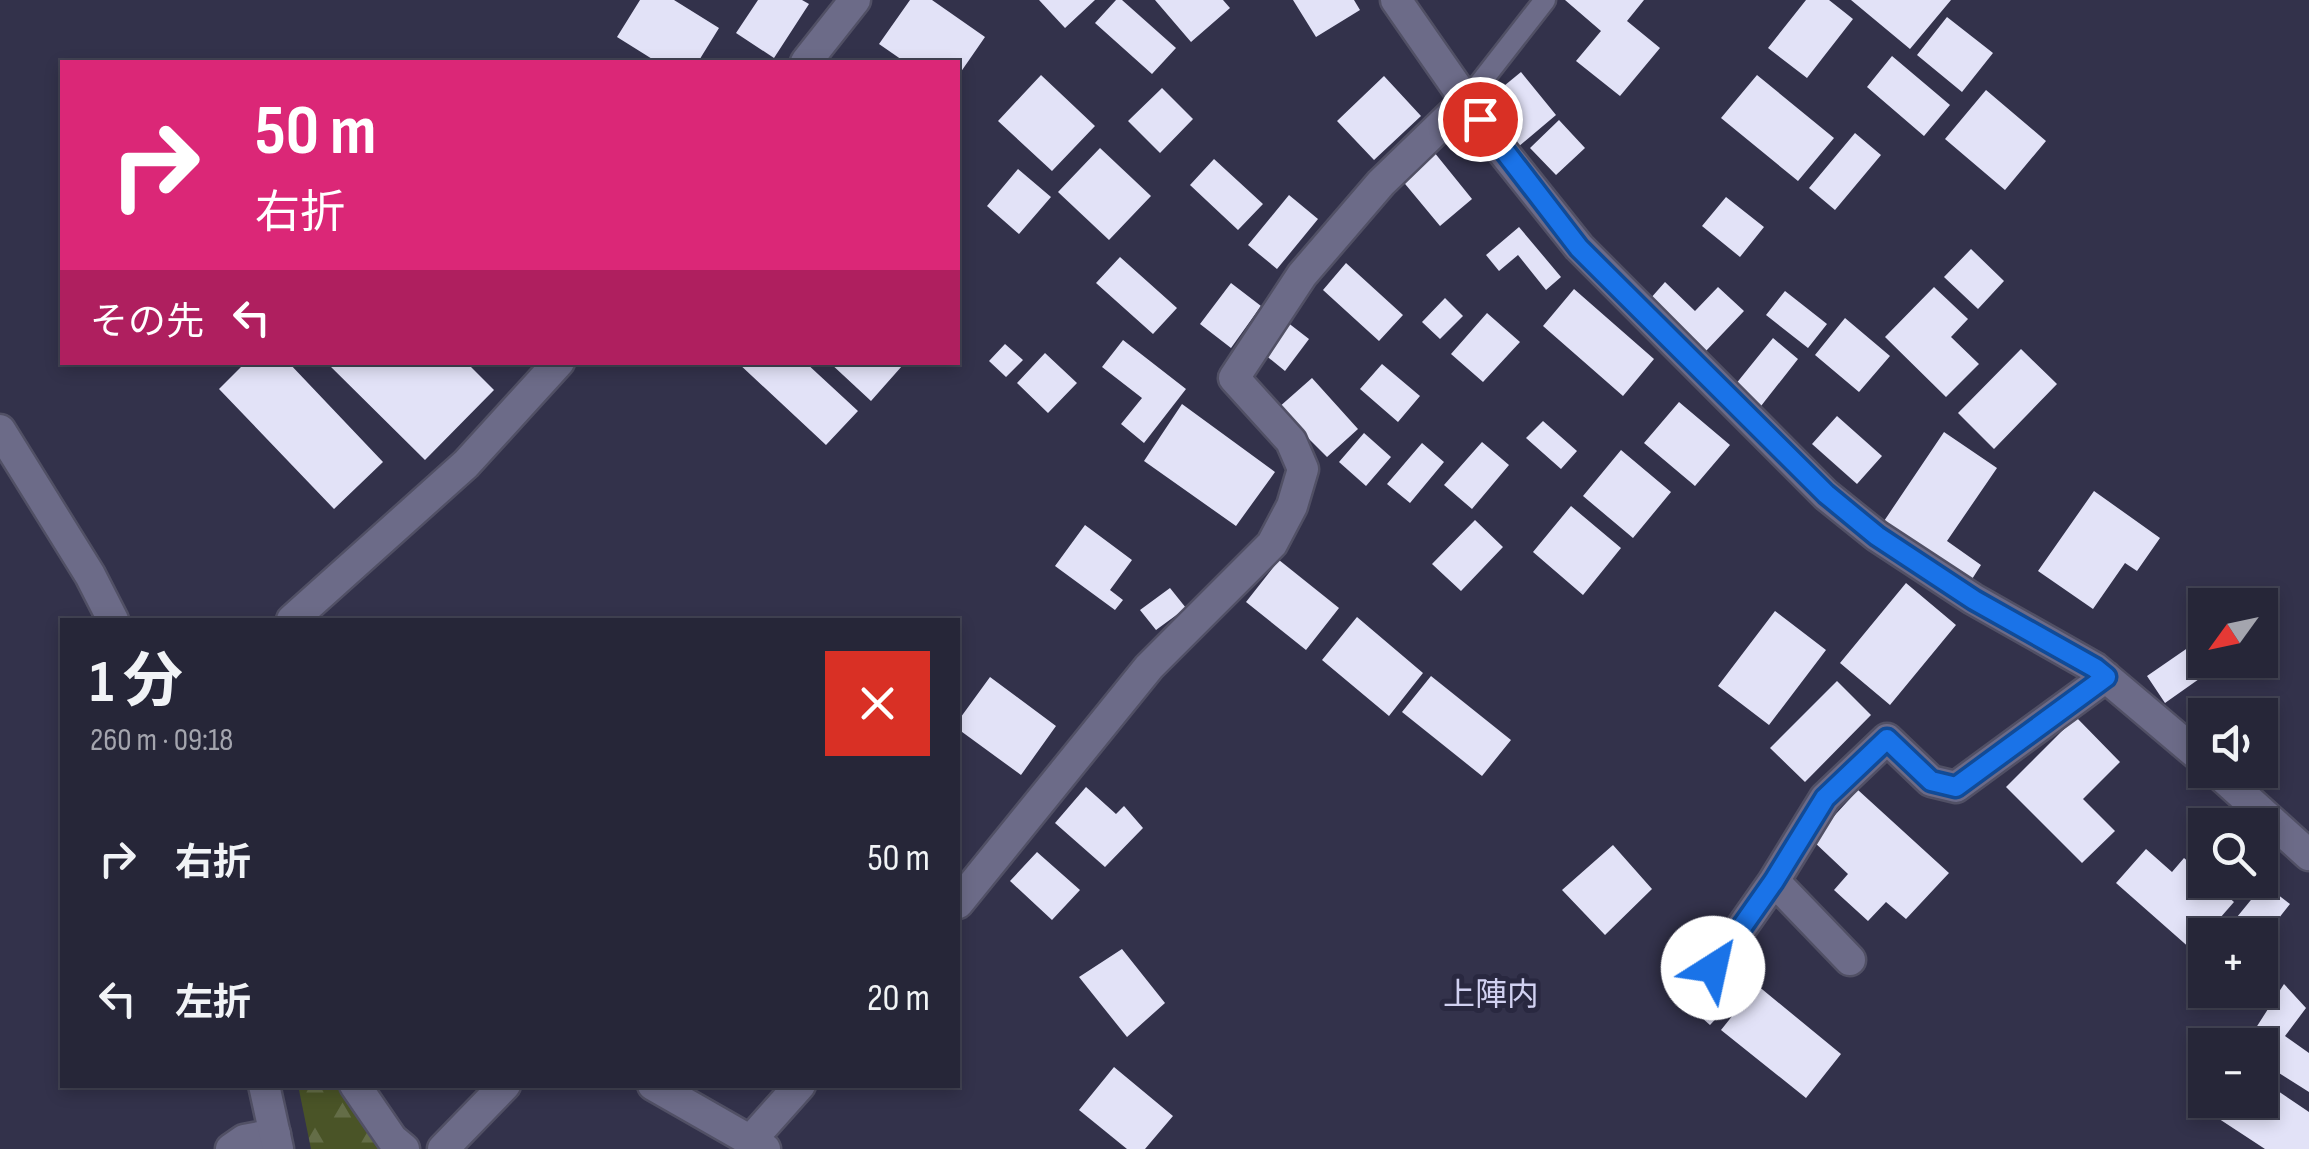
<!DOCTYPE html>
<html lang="ja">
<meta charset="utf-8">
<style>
:root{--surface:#262638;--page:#2e2e40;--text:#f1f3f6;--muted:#a4a5ae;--line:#424353}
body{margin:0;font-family:"Sofia Sans Condensed","Noto Sans JP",sans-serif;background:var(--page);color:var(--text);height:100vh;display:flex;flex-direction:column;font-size:38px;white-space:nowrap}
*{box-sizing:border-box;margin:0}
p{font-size:32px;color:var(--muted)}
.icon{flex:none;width:55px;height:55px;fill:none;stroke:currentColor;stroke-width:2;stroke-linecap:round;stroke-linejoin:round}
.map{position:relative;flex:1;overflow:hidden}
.sheet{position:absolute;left:60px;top:618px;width:900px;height:470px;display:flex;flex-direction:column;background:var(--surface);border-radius:0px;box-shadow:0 5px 15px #0003,0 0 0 2px var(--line)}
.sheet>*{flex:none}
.banner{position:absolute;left:60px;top:60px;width:900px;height:305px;border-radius:0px;box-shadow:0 5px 15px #0003,0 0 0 2px var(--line);background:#db2777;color:#fff;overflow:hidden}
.needle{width:65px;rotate:237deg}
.controls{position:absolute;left:2188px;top:588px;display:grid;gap:20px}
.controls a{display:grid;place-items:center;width:90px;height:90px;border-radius:0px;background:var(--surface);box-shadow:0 5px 15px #0003,0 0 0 2px var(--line);font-size:50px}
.pin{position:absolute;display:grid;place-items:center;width:85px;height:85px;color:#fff;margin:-42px;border:5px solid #fff;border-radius:50%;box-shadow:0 2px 10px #0007}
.me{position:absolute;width:110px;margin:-55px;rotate:35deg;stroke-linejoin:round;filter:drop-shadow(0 0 8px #0008)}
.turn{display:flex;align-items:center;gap:35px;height:210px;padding:0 30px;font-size:45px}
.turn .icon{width:130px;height:130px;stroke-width:2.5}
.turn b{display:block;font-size:70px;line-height:85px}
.then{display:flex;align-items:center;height:95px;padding:0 30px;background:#0003;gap:20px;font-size:38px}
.round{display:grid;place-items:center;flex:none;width:105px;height:105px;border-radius:0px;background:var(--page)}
.overview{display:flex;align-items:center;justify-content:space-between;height:170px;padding:0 30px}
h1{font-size:60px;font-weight:700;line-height:75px}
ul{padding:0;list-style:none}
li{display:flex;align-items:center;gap:30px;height:140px;padding:0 30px}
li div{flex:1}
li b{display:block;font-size:38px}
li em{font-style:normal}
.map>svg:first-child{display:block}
</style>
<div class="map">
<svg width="2309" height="1149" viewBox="0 0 2309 1149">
<defs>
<pattern id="forest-firs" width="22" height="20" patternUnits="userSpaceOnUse" patternTransform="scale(2.5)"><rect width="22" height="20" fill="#4a5427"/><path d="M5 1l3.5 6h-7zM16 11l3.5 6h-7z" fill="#646d47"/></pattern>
</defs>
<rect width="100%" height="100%" fill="#33324b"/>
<path fill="url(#forest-firs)" d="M298,1085h69l30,64h-86z"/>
<path fill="#e2e2f7" d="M640,0h34l45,28 -21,34h-41l-40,-25z
M758,0h44l7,4 -35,54 -38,-25z
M910,0h22l53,37 -27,39v-14h-53l-26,-18z
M1039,0h56l-30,28z
M1116,0h6l54,48 -24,26 -57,-51z
M1155,0h68l7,8 -39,34z
M1293,0h61l6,10 -44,27z
M1565,0h79l-17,21 33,27 -40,48 -44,-35 25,-30z
M1806,0h23l24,19 -46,59 -39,-30z
M1851,0h100l-41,49z
M1947,17l46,36 -31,39 -45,-37z
M1892,56l58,49 -26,31 -57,-49z
M1521,72l35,43 -38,32 -36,-43z
M1041,75l54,51 -43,45 -54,-50z
M1757,75l77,63 -36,43 -77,-63z
M1384,76l37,40 -47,44 -37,-39z
M1162,88l31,31 -33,34 -32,-32z
M1986,90l60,51 -41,49 -60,-51z
M1559,120l26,28 -29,27 -26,-27z
M1855,133l26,22 -46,55 -26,-22z
M1100,148l51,48 -42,44 -51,-48z
M1434,152l38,47 -32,27 -39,-47z
M1214,159l49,45 -25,26 -48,-45z
M1018,169l33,28 -32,37 -32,-28z
M1289,195l29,24 -41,50 -29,-24z
M1726,197l38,30 -24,30 -38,-31z
M1519,227l42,50 -15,13 -28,-35 -19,16 -13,-16z
M1971,249l33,32 -26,28 -34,-32z
M1120,257l57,51 -24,26 -57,-51z
M1346,263l57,52 -24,26 -56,-51z
M1665,282l30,29 23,-24 26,24 -38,40 -56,-52z
M1231,283l30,23 -30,42 -31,-24z
M1934,287l34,32 -17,18 28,27 -33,33 -61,-60z
M1574,289l80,70 -31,37 -80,-70z
M1785,291l42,33 -19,24 -42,-33z
M1445,298l18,18 -23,23 -18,-17z
M1487,313l33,29 -37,40 -32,-28z
M1845,318l45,38 -31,36 -44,-37z
M1287,322l22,17 -24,32 -21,-17z
M1773,338l25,21 -37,47 -26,-21z
M1123,340l63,49 -42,54 -23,-19 21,-26 -40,-31z
M1005,344l18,16 -17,17 -17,-16z
M2021,349l36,35 -63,65 -36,-36z
M1045,353l32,30 -29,30 -31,-30z
M246,362h42l95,100 -49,47 -115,-120z
M326,362h140l28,28 -69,70z
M737,362h68l53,49 -32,34z
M829,362h70l3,4 -31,35z
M1382,364l38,32 -22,26 -38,-33z
M1312,378l46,51 -31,28 -49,-49z
M1679,402l51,43 -35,41 -51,-43z
M1182,404l93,68 -39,54 -92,-65z
M1837,416l45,40 -25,28 -45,-40z
M1543,421l34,30 -16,18 -35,-31z
M1944,432l53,36 -50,73 34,24 -14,22 -87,-60z
M1364,433l27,24 -25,29 -27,-24z
M1482,442l27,23 -37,44 -28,-24z
M1422,443l22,19 -34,41 -23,-19z
M1621,450l50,42 -38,46 -50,-42z
M2094,491l66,47 -23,33 -12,-8 -32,46 -55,-38z
M1571,506l50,42 -38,47 -50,-43z
M1475,520l28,27 -42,44 -29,-27z
M1085,525l47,35 -22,30 13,10 -8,10 -60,-44z
M1279,560l60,48 -33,42 -60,-48z
M1906,583l50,42 -66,80 -50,-42z
M1170,588l16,20 -30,22 -16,-20z
M1775,611l51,39 -57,75 -51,-39z
M1357,617l66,56 -34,43 -67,-56z
M2205,636v24h21l-61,43 -18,-27z
M1431,676l80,64 -29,36 -80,-64z
M990,677l66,49 -35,49 -63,-46v-8z
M1837,681l34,34 -66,67 -35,-34z
M2076,717l44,45 -37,37 32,32 -33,32 -76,-76z
M1086,787l30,27 8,-8 19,22 -38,39 -50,-44z
M1858,790l91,83 -43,46 -20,-17 -18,19 -34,-31 14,-16 -36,-34z
M1613,845l39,44 -47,46 -43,-45z
M2146,849l26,23 12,-14 21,18v4h4l25,22 -42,48 -76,-67z
M1037,852l43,38 -28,30 -42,-39z
M2264,884l26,20 -30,38v-7h-23l-9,-7z
M1122,949l43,54 -38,34 -48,-60z
M1725,973l18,17 -33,35 -18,-16z
M2284,984l22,24 -21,28 24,17v39l-49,-31v-16h-15z
M1757,985l84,69 -35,44 -85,-68z
M1114,1067l59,49 -28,33h-18l-48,-39z
M2260,1079l49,33v37h-44l-58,-38 8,-11h45z"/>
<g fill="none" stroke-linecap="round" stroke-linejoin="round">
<g stroke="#515065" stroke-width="25">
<path id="lane" d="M1467,100l78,-100"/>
</g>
<g stroke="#515065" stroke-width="35">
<path id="street" d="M1396,0l96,138 87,109 247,248 51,41 96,63 122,69 110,93
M806,62l49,-62
M292,620l174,-156 93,-102
M2215,770l94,85
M958,903l191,-236 123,-123 20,-38 11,-37 -12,-28 -57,-63 68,-103 79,-92 86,-83
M1850,960l-76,-79 51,-83 62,-59 44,42 25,6 150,-110
M1713,968l61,-87
M355,1085l37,54 12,10
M653,1085l112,64
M751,1140l49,-55
M231,1149l13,-9 31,-6
M443,1149l62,-64"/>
</g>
<g stroke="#515065" stroke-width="35">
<path id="secondary" d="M0,430l90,145 23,45
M264,1085l14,64"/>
</g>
<use href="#lane" stroke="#6c6b88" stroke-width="20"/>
<use href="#street" stroke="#6c6b88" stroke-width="30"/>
<use href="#secondary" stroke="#6c6b88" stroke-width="30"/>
</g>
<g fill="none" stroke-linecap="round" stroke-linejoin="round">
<g stroke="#114b97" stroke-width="25">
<path id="route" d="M1480,119l99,129 247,246 51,42 97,64 121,68 11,9 -150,110 -25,-6 -44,-42 -62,59 -51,83 -61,87"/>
</g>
<use href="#route" stroke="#1a73e8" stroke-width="18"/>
</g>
<g text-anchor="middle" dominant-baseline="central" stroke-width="10" stroke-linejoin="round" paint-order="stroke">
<g font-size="32" fill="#d1d1f1" stroke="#292840">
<text x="1491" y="995">上陣内</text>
</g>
</g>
</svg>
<div class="controls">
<a><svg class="needle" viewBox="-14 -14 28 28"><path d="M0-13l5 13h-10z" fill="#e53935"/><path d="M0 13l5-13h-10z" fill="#a4a5ae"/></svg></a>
<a><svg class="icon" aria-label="sound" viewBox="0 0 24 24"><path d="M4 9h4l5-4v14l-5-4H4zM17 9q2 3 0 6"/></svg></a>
<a><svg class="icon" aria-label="search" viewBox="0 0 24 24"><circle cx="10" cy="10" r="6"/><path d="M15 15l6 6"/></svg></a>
<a>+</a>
<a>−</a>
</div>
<div class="pin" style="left:1480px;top:119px;background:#d93025"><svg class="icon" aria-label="arrive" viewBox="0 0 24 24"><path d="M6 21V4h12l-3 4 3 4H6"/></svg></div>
<svg class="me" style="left:1713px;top:968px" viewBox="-20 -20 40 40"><circle r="19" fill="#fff"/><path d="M0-13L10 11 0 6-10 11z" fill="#1a73e8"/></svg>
<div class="banner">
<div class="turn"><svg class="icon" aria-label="right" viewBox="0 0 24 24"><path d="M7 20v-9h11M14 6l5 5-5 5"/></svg><div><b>50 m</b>右折</div></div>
<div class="then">その先<svg class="icon" aria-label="left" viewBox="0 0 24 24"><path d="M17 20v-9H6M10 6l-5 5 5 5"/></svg></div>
</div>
<section class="sheet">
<div class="overview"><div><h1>1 分</h1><p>260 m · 09:18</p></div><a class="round" style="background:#d93025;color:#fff"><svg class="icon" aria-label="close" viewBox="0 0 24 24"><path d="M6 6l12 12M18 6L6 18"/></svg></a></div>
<ul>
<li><svg class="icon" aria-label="right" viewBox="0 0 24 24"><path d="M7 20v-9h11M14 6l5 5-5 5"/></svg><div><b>右折</b></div><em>50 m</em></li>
<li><svg class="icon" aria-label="left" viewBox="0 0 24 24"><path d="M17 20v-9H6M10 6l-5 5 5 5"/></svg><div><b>左折</b></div><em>20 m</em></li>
</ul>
</section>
</div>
